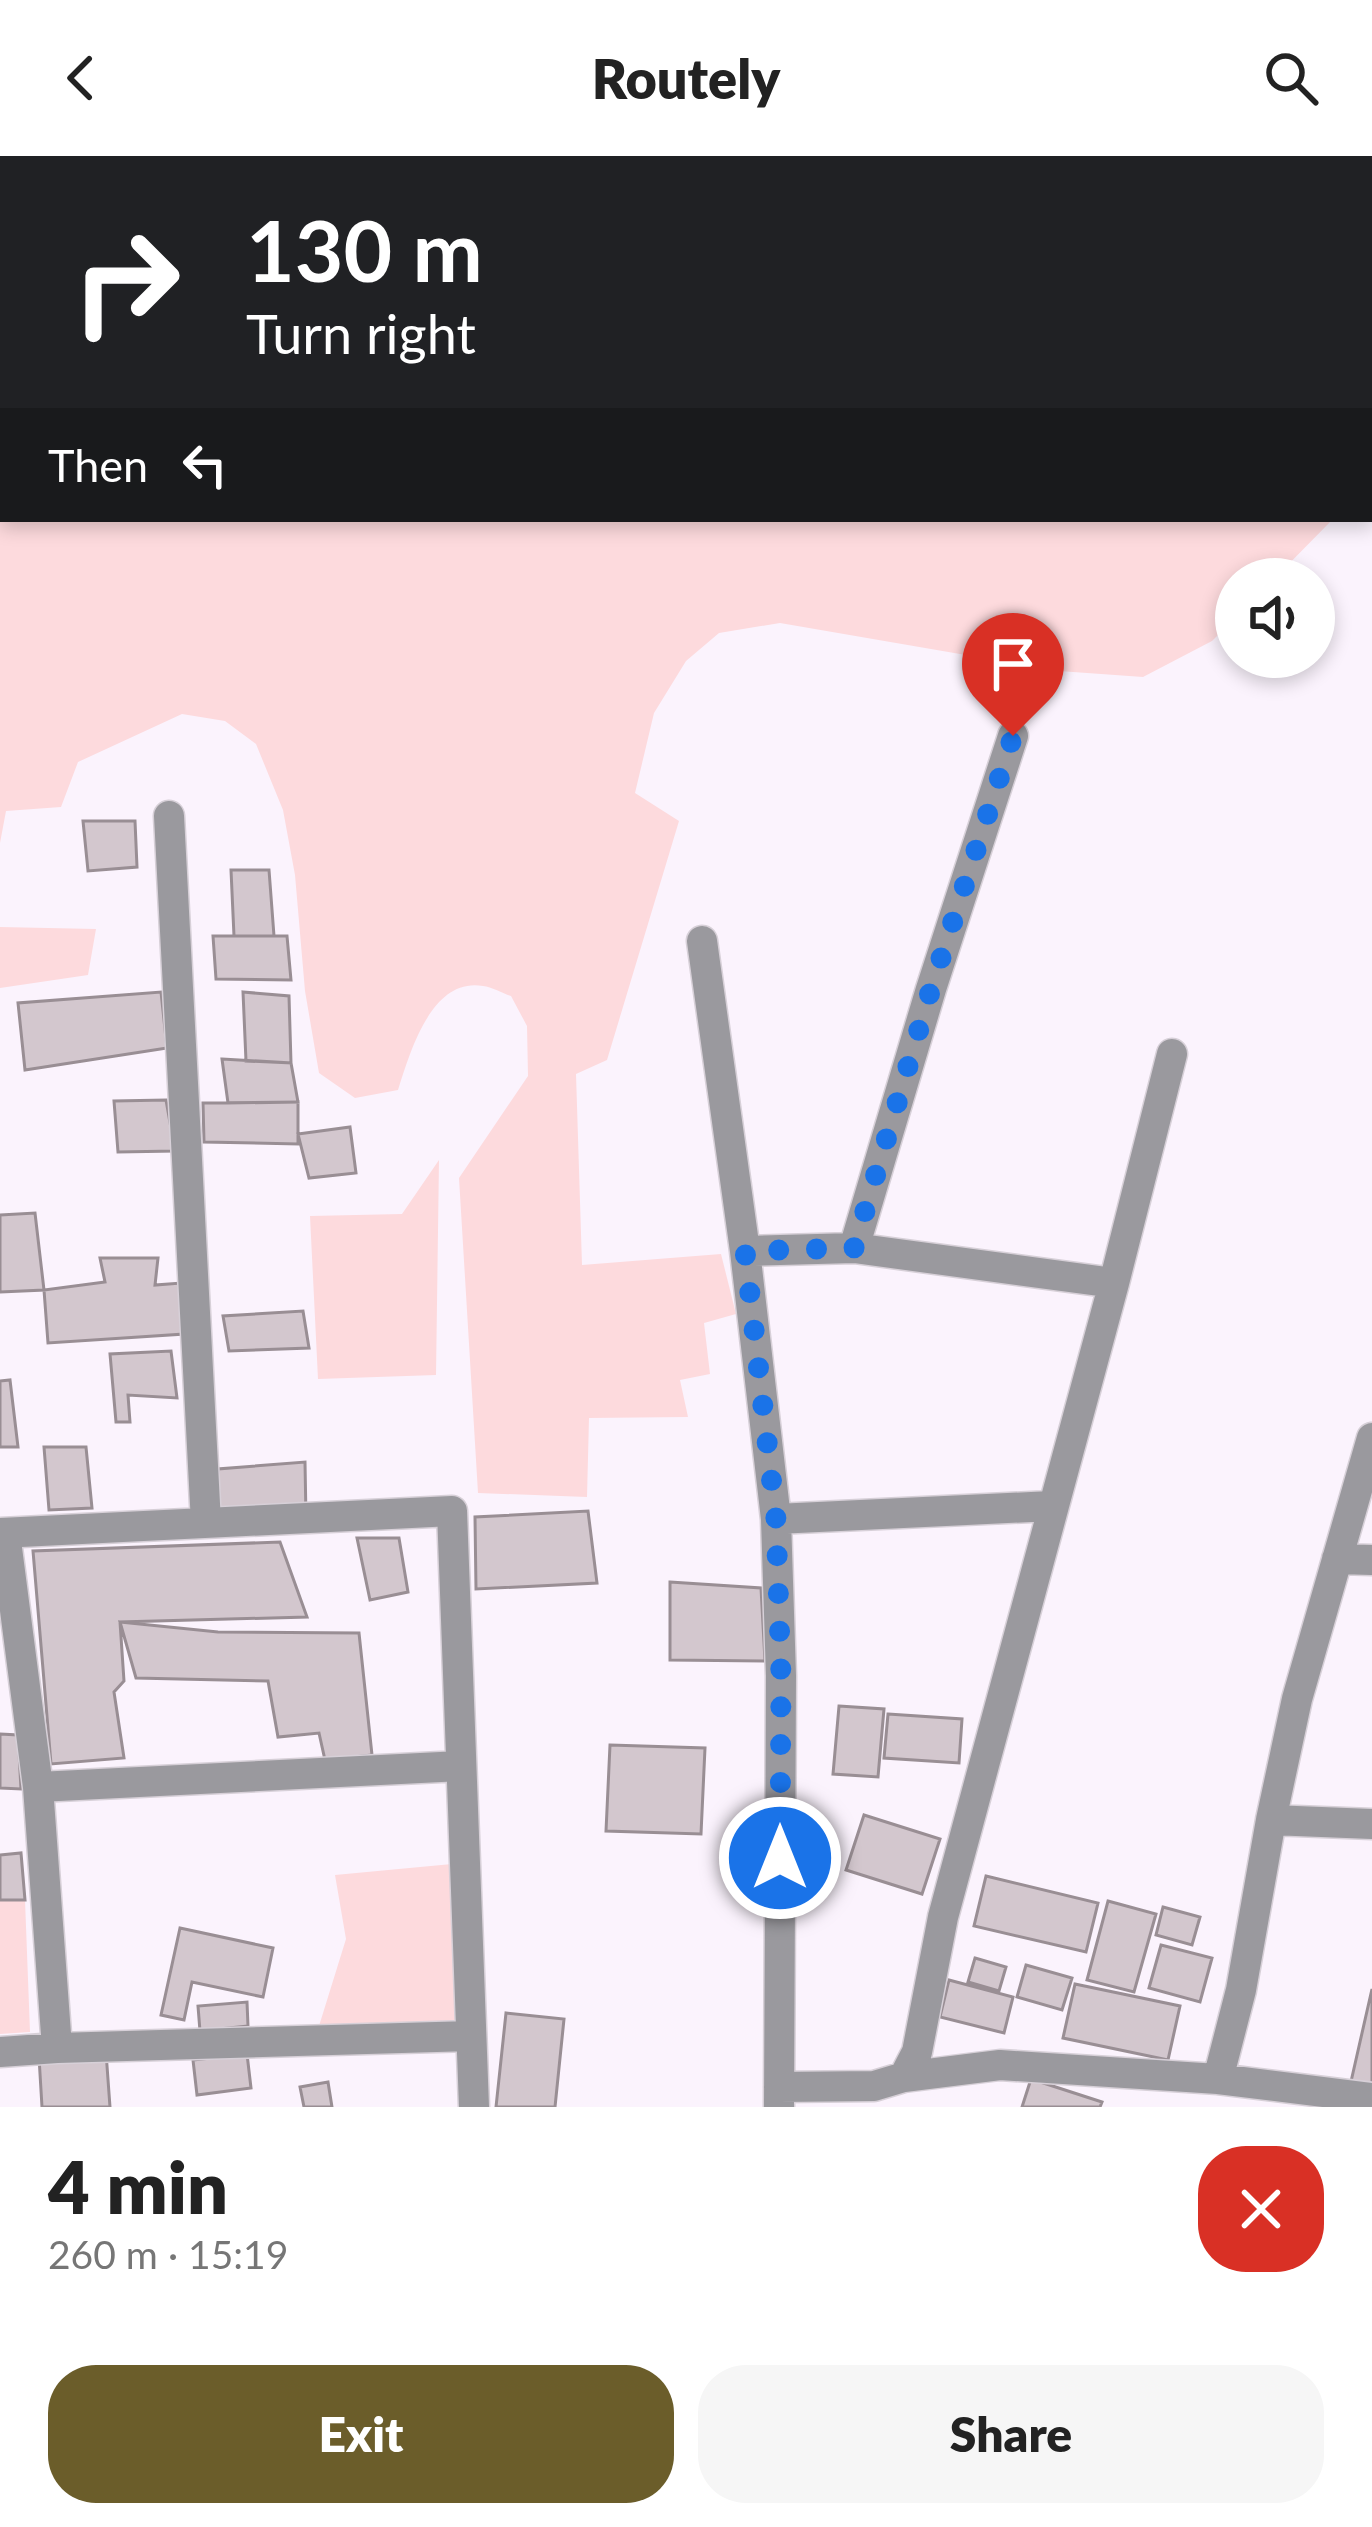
<!DOCTYPE html>
<meta charset="utf-8">
<style>
:root{--surface:#fff;--page:#f6f6f6;--text:#222;--muted:#767676;--accent:#6b5d2a}
body{margin:0;font-family:Lato,sans-serif;background:var(--page);color:var(--text);height:100vh;display:flex;flex-direction:column;font-size:45px;white-space:nowrap}
*{box-sizing:border-box;margin:0}
p{font-size:39px;color:var(--muted)}
.icon{flex:none;width:66px;height:66px;fill:none;stroke:currentColor;stroke-width:2;stroke-linecap:round;stroke-linejoin:round}
.map{position:relative;height:1951px;overflow:hidden}
.side{display:flex;flex-direction:column;background:var(--surface);flex:1}
.side>*{flex:none}
.banner{position:absolute;left:0px;top:0px;width:1374px;height:366px;box-shadow:0 6px 18px #0003;background:#202124;color:#fff;overflow:hidden}
.controls{position:absolute;left:1215px;top:402px;display:grid;gap:24px}
.controls a{display:grid;place-items:center;width:120px;height:120px;border-radius:50%;background:var(--surface);box-shadow:0 6px 18px #0003;font-size:60px}
.pin{position:absolute;display:grid;place-items:center;width:102px;height:102px;color:#fff;margin:-123px -51px;border-radius:50% 50% 50% 0;rotate:-45deg;box-shadow:0 0 12px #0007}
.pin .icon{rotate:45deg}
.me{position:absolute;width:132px;margin:-66px;rotate:0deg;stroke-linejoin:round;filter:drop-shadow(0 0 9px #0008)}
.turn{display:flex;align-items:center;gap:42px;height:252px;padding:0 48px;font-size:54px}
.turn .icon{width:156px;height:156px;stroke-width:2.5}
.turn b{display:block;font-size:84px;line-height:102px}
.then{display:flex;align-items:center;height:114px;padding:0 48px;background:#0003;gap:24px;font-size:45px}
.round{display:grid;place-items:center;flex:none;width:126px;height:126px;border-radius:48px;background:var(--page)}
.summary{display:flex;align-items:center;justify-content:space-between;height:204px;padding:0 48px}
h1{font-size:72px;font-weight:800;line-height:90px}
.primary-button{display:flex;gap:24px;margin-top:auto;padding:24px 48px}
.primary-button a{flex:1;height:138px;border-radius:48px;background:var(--accent);color:#fff;font-size:48px;font-weight:800;line-height:138px;text-align:center}
.primary-button a+a{background:var(--page);color:var(--text)}
header{display:flex;justify-content:space-between;align-items:center;height:156px;padding:0 48px;background:var(--surface);font-size:54px;font-weight:800}
.map>svg:first-child{display:block}
</style>
<header><svg class="icon" aria-label="back" viewBox="0 0 24 24"><path d="M15 5l-7 7 7 7"/></svg>Routely<svg class="icon" aria-label="search" viewBox="0 0 24 24"><circle cx="10" cy="10" r="6"/><path d="M15 15l6 6"/></svg></header>
<div class="map">
<svg width="1372" height="1951" viewBox="0 0 1372 1951">
<rect width="100%" height="100%" fill="#fbf3fd"/>
<path fill="#fddadd" d="M0,0h1372l-1,333v-330h-1368v360h1330l-59,60h-38v38l-24,24 -69,36 -84,-6 -279,-48 -61,10 -33,28 -32,52 -19,80 44,28 -72,239 -31,14 6,191 139,-11 15,60 -32,9 6,51 -30,6 8,37 -99,1 -2,79 -109,-4 -19,-315 69,-102 -1,-50 -16,-30c-9,-3 -19,-9 -28,-10 -52,-9 -73,67 -85,104l-43,8 -36,-25 -14,-82 -10,-116 -12,-65 -27,-66 -31,-23 -43,-7 -104,48 -17,45 -55,4 -6,32z
M0,771l96,2 -8,46 -88,13z
M439,1004l-3,215 -118,4 -8,-163 92,-2z
M452,1708l19,172 -152,-10 27,-87 -11,-64z
M0,1744h25l5,132 -30,2z"/>
<path fill="#d3c7ce" stroke="#998e94" stroke-width="3" d="M83,665h52l2,46 -49,4z
M231,714h38l5,66h-40z
M213,780h74l4,44 -75,-1z
M161,836l6,56 -142,22 -7,-67z
M243,836l46,4 2,67 -45,-2z
M222,903l69,4 7,39 -70,1z
M166,944l9,51 -57,1 -4,-51z
M298,946v42l-94,-2 -1,-39z
M350,971l6,46 -47,5 -11,-44z
M35,1057l9,77 -44,2v-77z
M100,1102h58l-3,27 26,-2 3,51 -136,9 -4,-53 61,-8z
M303,1155l6,37 -80,3 -6,-35z
M171,1195l6,47 -49,-3 2,27h-14l-6,-68z
M10,1224l8,67h-18v-66z
M44,1291h42l6,61 -43,2z
M305,1306l1,56 -89,4 1,-53z
M588,1355l9,72 -121,6 -1,-72z
M357,1382h42l9,54 -38,8z
M280,1386l27,75 -187,5 4,59 -10,11 10,66 -73,6 -18,-213z
M670,1426l91,6 4,73 -95,-1z
M120,1466l98,10 141,1 13,122 -47,5 -6,-27 -41,4 -10,-56 -132,-3z
M839,1550l45,3 -6,68 -45,-3z
M888,1558l74,5 -3,44 -75,-5z
M0,1578l18,1 3,54 -21,-1z
M610,1589l95,3 -4,86 -95,-3z
M864,1659l76,24 -18,55 -76,-24z
M21,1697l4,47h-25v-45z
M986,1720l112,27 -12,49 -112,-26z
M1108,1745l48,13 -22,78 -47,-12z
M1163,1751l37,10 -8,28 -36,-10z
M180,1772l93,20 -10,49 -71,-15 -8,38 -23,-5z
M1161,1789l51,13 -12,44 -51,-14z
M975,1802l31,9 -7,24 -31,-9z
M1026,1809l46,13 -10,32 -45,-13z
M949,1824l64,17 -9,36 -64,-16z
M1075,1828l105,22 -12,54 -105,-22z
M1372,1833v102l-22,-5z
M247,1846l1,24 -48,5 -2,-25z
M506,1857l58,6 -9,88h-59z
M106,1896l4,55h-68l-3,-50z
M247,1898l4,34 -54,7 -4,-35z
M1031,1923l71,23 -2,5h-78z
M328,1926l4,25h-28l-4,-20z"/>
<g fill="none" stroke-linecap="round" stroke-linejoin="round">
<g stroke="#d7d0d8" stroke-width="33">
<path id="street" d="M169,660l37,707
M702,785l43,310 31,268 5,157 -2,431
M854,1092l77,-259 82,-253
M745,1095l109,-3 260,35
M776,1363l276,-13
M0,1377l452,-22 22,596
M5,1377l33,254 19,261
M1337,1403l35,1
M38,1631l423,-21
M1271,1664l101,4
M0,1896l57,-4 414,-12
M904,1921l96,-12 218,14 154,19
M1218,1923l23,-89 30,-170 26,-121 75,-261
M779,1931l95,-1 30,-9 13,-25 26,-135 171,-634 58,-229"/>
</g>
<use href="#street" stroke="#9a999e" stroke-width="30"/>
</g>
<g fill="none" stroke-linecap="round" stroke-linejoin="round">
<path stroke="#1a73e8" stroke-width="21" stroke-dasharray="0 37.8" d="M780,1702l1,-182 -5,-157 -31,-268 109,-3 77,-259 82,-253"/>
</g>
</svg>
<div class="controls">
<a><svg class="icon" aria-label="sound" viewBox="0 0 24 24"><path d="M4 9h4l5-4v14l-5-4H4zM17 9q2 3 0 6"/></svg></a>
</div>
<div class="pin" style="left:1013px;top:580px;background:#d93025"><svg class="icon" aria-label="arrive" viewBox="0 0 24 24"><path d="M6 21V4h12l-3 4 3 4H6"/></svg></div>
<svg class="me" style="left:780px;top:1702px" viewBox="-20 -20 40 40"><circle r="17" fill="#1a73e8" stroke="#fff" stroke-width="3"/><path d="M0-11L8 9 0 5-8 9z" fill="#fff"/></svg>
<div class="banner">
<div class="turn"><svg class="icon" aria-label="right" viewBox="0 0 24 24"><path d="M7 20v-9h11M14 6l5 5-5 5"/></svg><div><b>130 m</b>Turn right</div></div>
<div class="then">Then<svg class="icon" aria-label="left" viewBox="0 0 24 24"><path d="M17 20v-9H6M10 6l-5 5 5 5"/></svg></div>
</div>
</div>
<section class="side">
<div class="summary"><div><h1>4 min</h1><p>260 m · 15:19</p></div><a class="round" style="background:#d93025;color:#fff"><svg class="icon" aria-label="close" viewBox="0 0 24 24"><path d="M6 6l12 12M18 6L6 18"/></svg></a></div>
<div class="primary-button"><a>Exit</a><a>Share</a></div>
</section>
